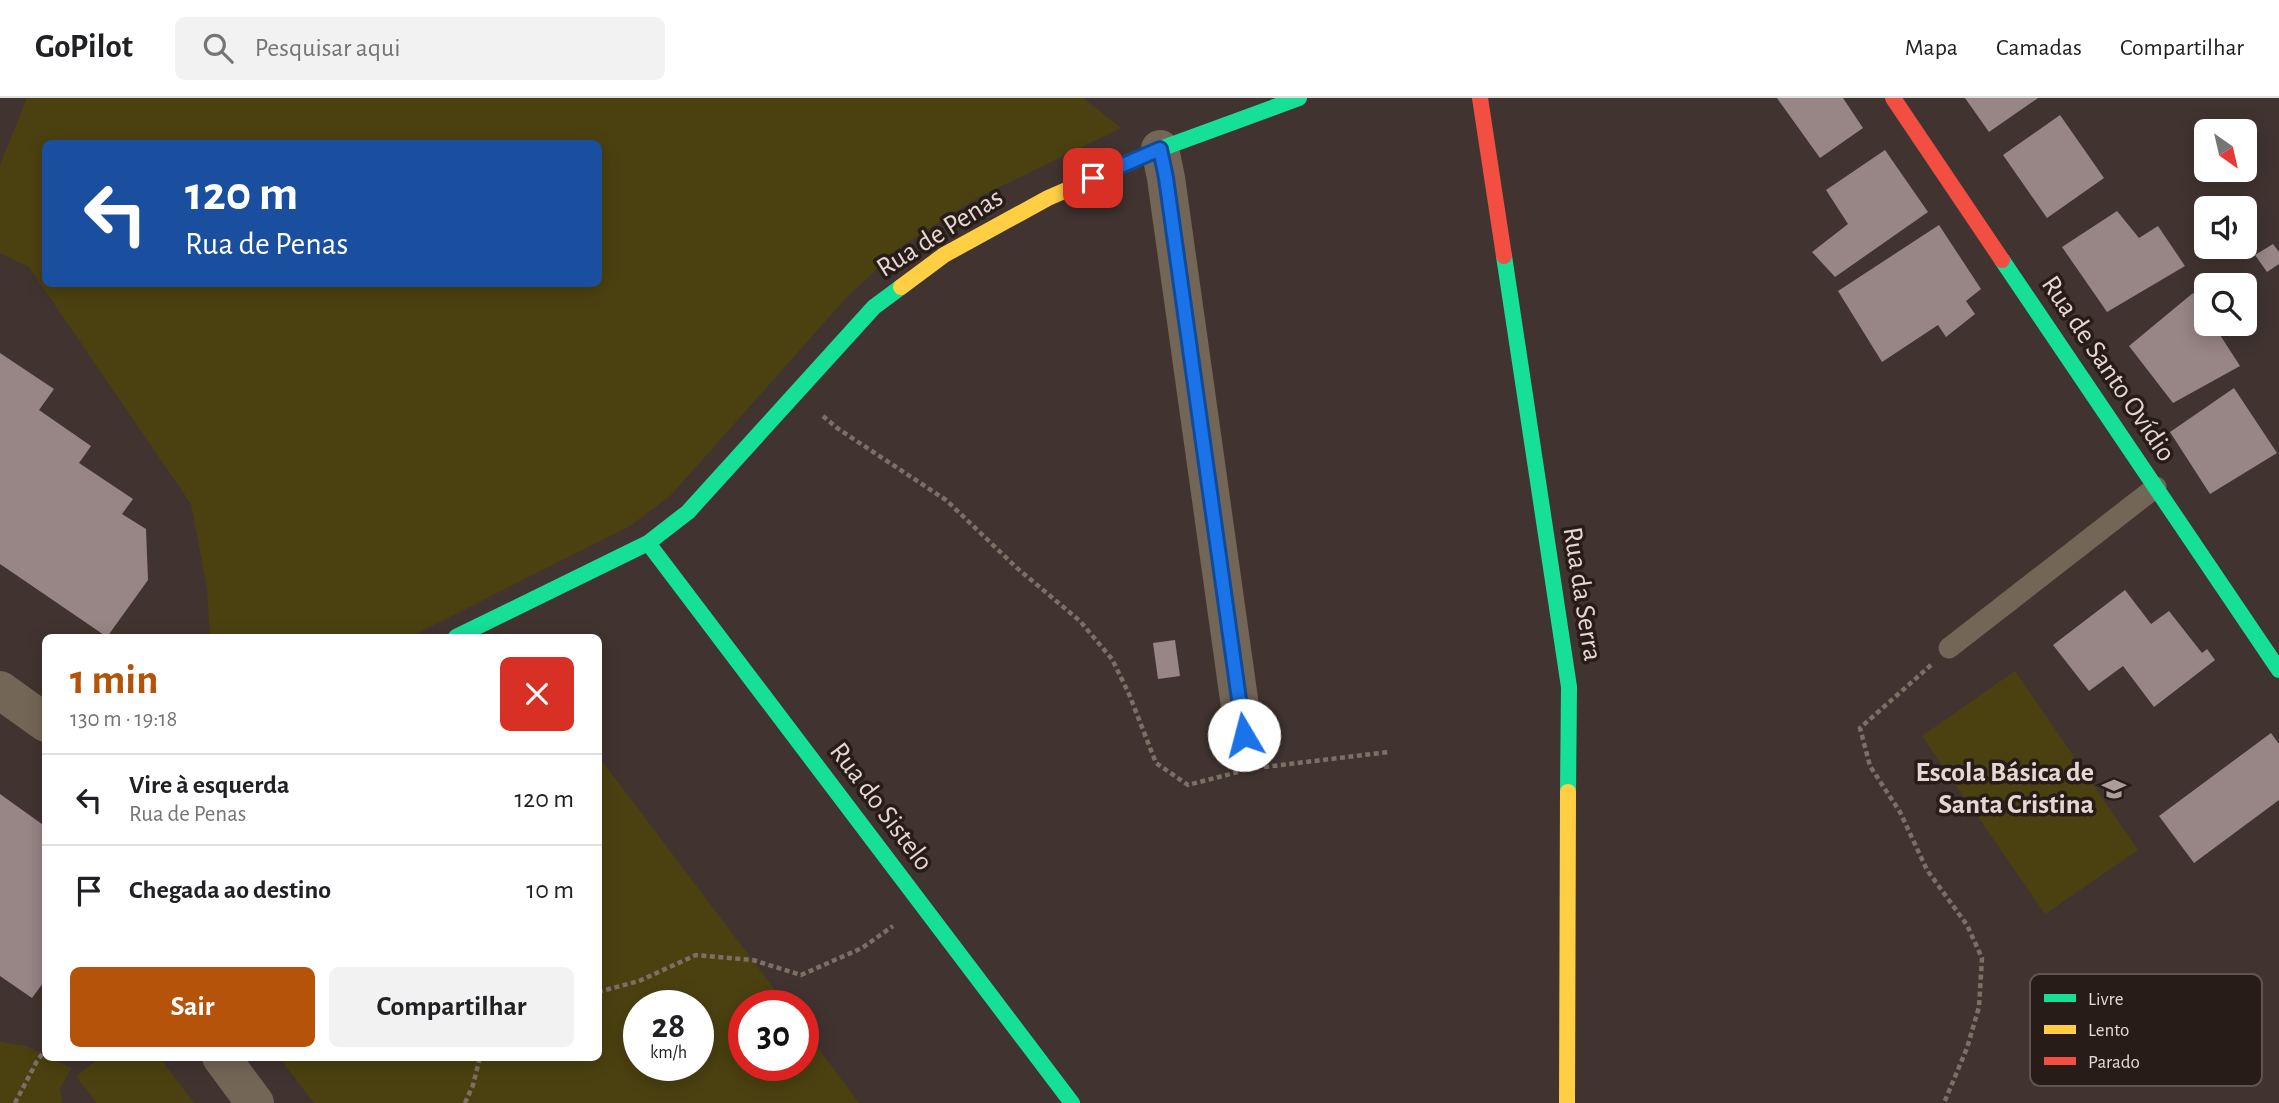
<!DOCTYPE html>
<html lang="pt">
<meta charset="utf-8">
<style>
:root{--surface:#fff;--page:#f2f2f2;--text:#202124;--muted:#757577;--line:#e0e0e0;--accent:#b45309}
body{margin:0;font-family:"Alegreya Sans",sans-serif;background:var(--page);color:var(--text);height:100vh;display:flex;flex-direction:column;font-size:26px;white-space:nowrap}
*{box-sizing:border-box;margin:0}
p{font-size:23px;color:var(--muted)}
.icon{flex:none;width:38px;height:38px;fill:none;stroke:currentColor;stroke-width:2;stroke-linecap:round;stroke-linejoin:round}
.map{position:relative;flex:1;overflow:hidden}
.panel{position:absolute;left:42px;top:536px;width:560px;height:427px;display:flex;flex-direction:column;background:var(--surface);border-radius:10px;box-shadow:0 4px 18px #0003}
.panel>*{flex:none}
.top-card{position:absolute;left:42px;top:42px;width:560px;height:147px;border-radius:10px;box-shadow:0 4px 18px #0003;background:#1a4fa0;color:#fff;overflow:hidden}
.needle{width:46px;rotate:146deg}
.controls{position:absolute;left:2194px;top:21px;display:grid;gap:14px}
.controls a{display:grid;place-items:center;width:63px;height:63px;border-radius:10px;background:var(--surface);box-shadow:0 4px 18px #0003;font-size:35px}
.speed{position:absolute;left:623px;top:892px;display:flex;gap:14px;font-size:35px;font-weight:700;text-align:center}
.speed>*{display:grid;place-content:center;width:91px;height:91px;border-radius:50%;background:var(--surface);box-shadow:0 4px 18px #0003;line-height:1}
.speed small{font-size:18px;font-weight:400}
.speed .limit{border:10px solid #d22;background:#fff;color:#111}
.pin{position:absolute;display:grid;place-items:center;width:60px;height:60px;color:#fff;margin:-30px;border-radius:14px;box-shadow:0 4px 10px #0006}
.me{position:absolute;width:77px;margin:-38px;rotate:352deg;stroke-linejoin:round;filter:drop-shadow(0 0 5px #0008)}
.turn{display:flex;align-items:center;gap:24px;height:147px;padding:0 28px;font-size:32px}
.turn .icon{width:91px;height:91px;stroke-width:2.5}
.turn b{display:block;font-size:49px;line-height:60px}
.round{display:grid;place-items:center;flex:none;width:74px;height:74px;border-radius:10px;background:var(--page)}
.overview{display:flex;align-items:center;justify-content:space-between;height:119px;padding:0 28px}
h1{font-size:42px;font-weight:700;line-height:52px;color:var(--accent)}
.action{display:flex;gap:14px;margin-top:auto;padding:14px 28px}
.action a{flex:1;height:80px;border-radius:10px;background:var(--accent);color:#fff;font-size:28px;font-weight:700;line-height:80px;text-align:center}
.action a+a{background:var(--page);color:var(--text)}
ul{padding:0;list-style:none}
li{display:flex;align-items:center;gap:21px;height:91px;padding:0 28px;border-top:2px solid var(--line)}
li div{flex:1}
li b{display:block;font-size:26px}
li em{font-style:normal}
header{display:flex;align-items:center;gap:42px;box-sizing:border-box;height:98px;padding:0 35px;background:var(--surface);border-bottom:2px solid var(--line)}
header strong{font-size:33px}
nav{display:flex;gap:38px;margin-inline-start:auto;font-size:24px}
.search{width:490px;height:63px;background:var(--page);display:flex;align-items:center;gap:18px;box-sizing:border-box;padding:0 24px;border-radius:10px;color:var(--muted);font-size:26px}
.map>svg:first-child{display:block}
</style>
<header>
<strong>GoPilot</strong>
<div class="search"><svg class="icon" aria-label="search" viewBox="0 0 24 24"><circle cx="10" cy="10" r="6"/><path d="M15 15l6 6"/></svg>Pesquisar aqui</div>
<nav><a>Mapa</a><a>Camadas</a><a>Compartilhar</a></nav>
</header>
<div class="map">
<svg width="2279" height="1005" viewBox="0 0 2279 1005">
<rect width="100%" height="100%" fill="#413430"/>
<path fill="#4b4110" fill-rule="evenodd" d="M27,0h1056l38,30 -144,70 -78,50 -54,51 -174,196 -41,31 -220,111h-200l-3,-49 -16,-84 -162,-237 -29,-14v-88zM46,46h552v140h-552z
M2015,573l123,179 -93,64 -123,-178z
M599,659l188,249h-43v60h59v-38l56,75h-545l-35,-46h319zM639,908h59v60h-59z
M0,944l26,4 19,9 1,2 26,11 -12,20 2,15h-62z
M101,959h58l35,46h-97l-21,-27z"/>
<path fill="#988585" d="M1777,0h66l20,30 -43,30z
M1965,0h73l-49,34z
M2060,17l44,63 -57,40 -44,-63z
M1885,52l43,62 -93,65 -23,-25 36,-28 -22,-34z
M2117,113l22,27 19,-12 27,40 -78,46 -45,-65z
M1939,127l42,64 -15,12 9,13 -29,23 -8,-12 -56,37 -44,-71z
M2273,146l6,8v12l-12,8 -12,-17z
M2193,195l14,21v10h6l27,42 -67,37 -44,-57z
M0,255l54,36 -15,21 52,36 -12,17 54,36 -11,15 24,15 2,51 -41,57 -107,-73z
M2234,290l43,65 -67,41 -40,-62z
M2125,492l26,34 18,-13 33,42 5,-4 8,11 -61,47 -31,-41 -34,25 -36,-46z
M1175,542l5,36 -22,3 -5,-36z
M2271,635l8,11v56l-85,63 -35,-47z
M0,696l46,33v152l-14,19 -32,-22z"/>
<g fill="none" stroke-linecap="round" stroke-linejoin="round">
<path stroke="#7c7066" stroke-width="4.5" stroke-dasharray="5 3.5" stroke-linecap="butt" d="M823,318l14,12 109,72 71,68 63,53 32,38 17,35 27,69 32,22 50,-13
M1931,567l-71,63 10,38 30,46 27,58 40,55 15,33 -3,49 -12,41 -23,55
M1264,669l125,-15
M598,894l41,-11 57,-26 57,5 48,15 61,-27 31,-22
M15,1005l22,-42 9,-12
M465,1005l8,-18 7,-28"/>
<path stroke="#746657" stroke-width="21" d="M1949,550l207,-161"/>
<path stroke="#746657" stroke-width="38" d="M1160,51l6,29 78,557
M0,592l46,33
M221,959l34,46"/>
<path stroke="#16e098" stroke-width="16" d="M1119,69l41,-18 139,-51
M1504,158l65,431 -1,105
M2002,162l277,410
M648,445l424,560
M456,539l192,-94 40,-31 186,-205 27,-20"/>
<path stroke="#ffcf43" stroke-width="16" d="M901,189l43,-32 104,-57 71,-31
M1567,1005l1,-311"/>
<path stroke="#f24e42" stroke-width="16" d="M1480,0l24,158
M1893,0l109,162"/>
</g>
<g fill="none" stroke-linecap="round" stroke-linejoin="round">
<g stroke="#114b97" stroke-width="18">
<path id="route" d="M1093,80l67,-29 6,29 78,557"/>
</g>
<use href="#route" stroke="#1a73e8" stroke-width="12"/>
</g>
<defs>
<g id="school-bare" transform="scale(1.89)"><path d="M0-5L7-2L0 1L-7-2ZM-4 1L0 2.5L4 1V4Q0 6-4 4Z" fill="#ad9e99" stroke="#271c18" stroke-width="2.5" paint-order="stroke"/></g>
</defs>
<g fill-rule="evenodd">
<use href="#school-bare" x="2114" y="691"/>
</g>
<g text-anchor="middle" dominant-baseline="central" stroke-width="7" stroke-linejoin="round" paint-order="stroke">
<g font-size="28" fill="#e7d7d2" stroke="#271c18">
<text transform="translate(940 135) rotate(-32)">Rua de Penas</text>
<text transform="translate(2108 271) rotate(56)">Rua de Santo Ovídio</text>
<text transform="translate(1582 496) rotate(81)">Rua da Serra</text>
<text transform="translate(881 709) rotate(53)">Rua do Sistelo</text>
</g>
<g font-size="28" font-weight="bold" fill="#e7d7d2" stroke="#271c18" text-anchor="end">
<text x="2094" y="675">Escola Básica de<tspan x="2094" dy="32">Santa Cristina</tspan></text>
</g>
</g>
<rect x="2030" y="876" width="232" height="112" rx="10" fill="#271c18" stroke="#615450" stroke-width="2"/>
<rect x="2044" y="896" width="32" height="8" fill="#16e098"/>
<rect x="2044" y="927" width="32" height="9" fill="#ffcf43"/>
<rect x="2044" y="959" width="32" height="8" fill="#f24e42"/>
<g font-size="19" fill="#e7d7d2">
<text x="2088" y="907">Livre</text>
<text x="2088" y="938">Lento</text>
<text x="2088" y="970">Parado</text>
</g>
</svg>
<div class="controls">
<a><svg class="needle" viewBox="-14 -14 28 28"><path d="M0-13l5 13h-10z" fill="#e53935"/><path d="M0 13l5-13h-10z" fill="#757577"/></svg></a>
<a><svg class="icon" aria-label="sound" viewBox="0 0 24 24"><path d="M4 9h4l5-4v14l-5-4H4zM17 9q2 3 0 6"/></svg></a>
<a><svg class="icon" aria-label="search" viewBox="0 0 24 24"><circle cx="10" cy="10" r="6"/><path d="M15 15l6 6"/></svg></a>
</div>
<div class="speed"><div>28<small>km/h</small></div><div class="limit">30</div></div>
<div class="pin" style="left:1093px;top:80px;background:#d93025"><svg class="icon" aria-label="arrive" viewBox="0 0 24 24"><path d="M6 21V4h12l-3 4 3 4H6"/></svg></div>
<svg class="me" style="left:1244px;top:637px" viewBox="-20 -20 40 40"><circle r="19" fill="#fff"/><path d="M0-13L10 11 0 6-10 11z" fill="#1a73e8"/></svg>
<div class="top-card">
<div class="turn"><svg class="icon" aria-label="left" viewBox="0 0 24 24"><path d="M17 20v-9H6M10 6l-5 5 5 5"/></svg><div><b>120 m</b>Rua de Penas</div></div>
</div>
<section class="panel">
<div class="overview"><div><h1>1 min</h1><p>130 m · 19:18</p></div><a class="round" style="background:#d93025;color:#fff"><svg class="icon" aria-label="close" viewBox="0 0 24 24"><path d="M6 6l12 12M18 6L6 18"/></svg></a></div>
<ul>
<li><svg class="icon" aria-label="left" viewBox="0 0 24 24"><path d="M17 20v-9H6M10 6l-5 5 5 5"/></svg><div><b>Vire à esquerda</b><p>Rua de Penas</p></div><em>120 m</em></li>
<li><svg class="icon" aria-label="arrive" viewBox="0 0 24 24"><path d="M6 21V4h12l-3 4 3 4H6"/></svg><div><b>Chegada ao destino</b></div><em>10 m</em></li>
</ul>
<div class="action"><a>Sair</a><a>Compartilhar</a></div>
</section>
</div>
